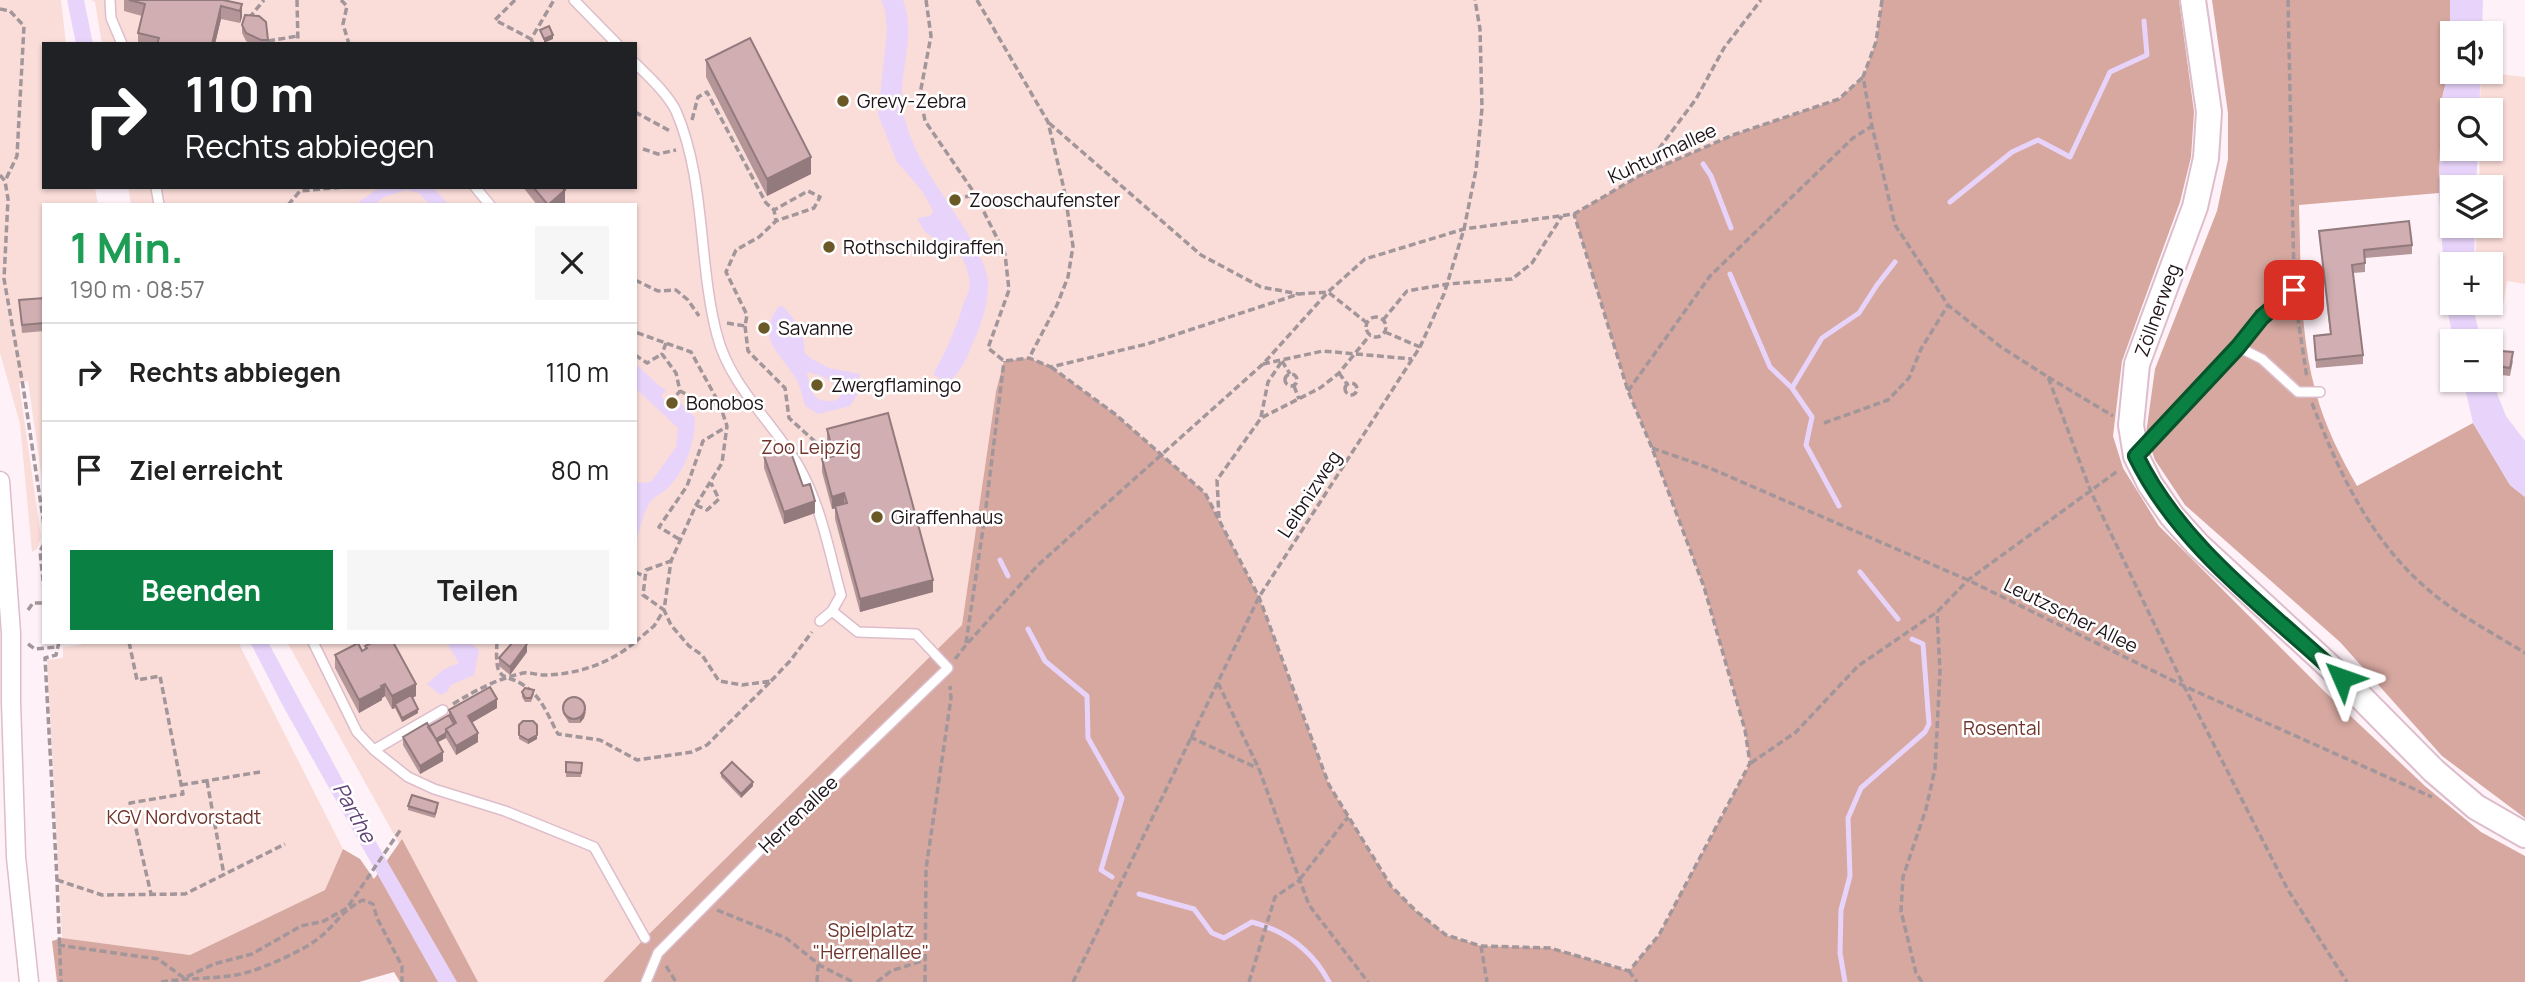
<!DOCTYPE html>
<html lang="de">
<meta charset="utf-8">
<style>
:root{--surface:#fff;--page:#f6f6f6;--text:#222;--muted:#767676;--line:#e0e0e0;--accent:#0b8043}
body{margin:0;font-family:Manrope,sans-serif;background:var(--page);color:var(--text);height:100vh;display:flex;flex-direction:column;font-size:26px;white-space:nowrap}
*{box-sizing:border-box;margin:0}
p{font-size:23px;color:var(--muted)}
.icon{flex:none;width:38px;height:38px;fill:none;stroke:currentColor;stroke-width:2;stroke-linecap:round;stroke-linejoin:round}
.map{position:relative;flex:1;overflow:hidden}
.side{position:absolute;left:42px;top:203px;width:595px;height:441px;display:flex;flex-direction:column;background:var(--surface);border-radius:0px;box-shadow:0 2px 5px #0004}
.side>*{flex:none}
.hud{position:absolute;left:42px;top:42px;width:595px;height:147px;border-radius:0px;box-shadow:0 2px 5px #0004;background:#202124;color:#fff;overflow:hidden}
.tools{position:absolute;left:2440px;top:21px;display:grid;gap:14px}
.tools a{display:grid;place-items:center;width:63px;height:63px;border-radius:0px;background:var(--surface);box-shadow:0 2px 5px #0004;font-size:35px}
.pin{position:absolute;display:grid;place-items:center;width:60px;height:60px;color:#fff;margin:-30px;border-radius:14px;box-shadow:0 4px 10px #0006}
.me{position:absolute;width:77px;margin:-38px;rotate:313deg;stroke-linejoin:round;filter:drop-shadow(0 0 5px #0008)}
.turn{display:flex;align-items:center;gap:24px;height:147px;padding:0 28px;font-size:32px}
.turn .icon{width:91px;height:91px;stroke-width:2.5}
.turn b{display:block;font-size:49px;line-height:60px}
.round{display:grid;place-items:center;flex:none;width:74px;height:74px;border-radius:0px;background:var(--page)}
.head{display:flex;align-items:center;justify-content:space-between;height:119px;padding:0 28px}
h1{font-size:42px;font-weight:700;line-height:52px;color:#1e9e55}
.action{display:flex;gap:14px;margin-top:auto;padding:14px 28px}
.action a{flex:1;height:80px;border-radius:0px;background:var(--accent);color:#fff;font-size:28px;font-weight:700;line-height:80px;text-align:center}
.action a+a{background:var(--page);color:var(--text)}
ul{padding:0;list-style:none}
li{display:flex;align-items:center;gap:21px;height:98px;padding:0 28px;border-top:2px solid var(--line)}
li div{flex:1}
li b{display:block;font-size:26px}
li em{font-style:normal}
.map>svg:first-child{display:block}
</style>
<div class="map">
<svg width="2525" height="982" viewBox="0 0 2525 982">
<rect width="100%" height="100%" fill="#fef1f7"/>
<path fill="#faddd8" d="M0,0h61l5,44h-22v143h51l3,18h-54v289l-16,-113 -9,2 22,154 -4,12 -5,3 -12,-128 -20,-71z
M91,0h1791l-6,42 -13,35 -24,22 -106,36 -94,41 -11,215 24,57 52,139 41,143 5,33 -91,172 -30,36 -79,-23 -69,-2 -35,-11 -29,-23 -26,-26 -62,-101 -70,-188 -54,-104 -90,-79 -64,-47 -47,-6 -8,30 -34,234 -317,313 -42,44h-127l-189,-340h348v-437h-504l-3,-18h507v-143h-533l-7,-42z
M2481,72l44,5v207l-18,-3 -5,31 -30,-4v-5h18v-39h-15l2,-38h13v-39h-11l1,-38h10v-39h-10z
M81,642h157l105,207 -18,41 -135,65 -128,-17 -15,-278 16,-2v-11l18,-2z"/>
<path fill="#d6a8a0" d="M1882,0h297l15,112 -3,45 -11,45 -58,159 -9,75 10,32 36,58 166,166 100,94 56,46 44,24v126h-1922l42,-44 317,-313 34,-234 8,-30 25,-3 22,9 64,47 90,79 54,104 70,188 62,101 26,26 29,23 35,11 69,2 79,23 30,-36 91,-172 -5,-33 -41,-143 -52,-139 -24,-57 -54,-177 65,-38 94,-41 106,-36 24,-22 13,-35z
M2212,0h238v66l-9,36 -2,91 -140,12c2,62 0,128 17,188 9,33 24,63 41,93l116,-63 37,62 15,12v321l-83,-62 -102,-114 -155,-137 -30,-45 -9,-26 9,-65 62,-158 11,-52v-46z
M402,839l76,143h-78l-6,-10 -35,10h-302l-5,-41 10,-3 128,17 135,-65 18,-41 17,10 14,20z"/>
<path fill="#e8d4fa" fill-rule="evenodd" d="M67,0h17l9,44h-17z
M881,0h22c15,38 -8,78 1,116 11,48 49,88 71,131 6,12 14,25 13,40 0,17 -6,35 -13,51 -8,19 -11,31 -27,44l-15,-7c12,-23 23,-45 30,-70 1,-5 5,-10 6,-15 3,-15 -7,-35 -16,-46l-8,2 -20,-14 -8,-14 13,-2 3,-5 -11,-20 -25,-29 -19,-47 9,-85 -2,-19z
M2450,0h33l-1,33h-30v39h29l-2,38h-27v39h26l-2,38h-24v39h23l-1,38h-22v39h20l9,38h-27l-8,-36 -7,-112 2,-91 9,-36z
M380,187h53l16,18h-19l-11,-12 -13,-3 -22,7 -10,8h-19z
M783,306l19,23 3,24 5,5 19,10 31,6 -3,21 -7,11 -32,8 -13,-8c-3,-9 -4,-19 -9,-27 -15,-26 -41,-39 -18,-72zM807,372c14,3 27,8 35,22l-5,6c-23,5 -27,-8 -30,-28z
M635,363l23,22 8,5 -5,6 12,13 8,-6 14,15c0,25 -9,51 -27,70 -5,5 -13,8 -17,13 -8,10 -15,40 -16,52v-70l16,-1 25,-35 2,-19 -43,-40z
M2490,376l16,40 19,25v56l-15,-12 -37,-62 -10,-43h27z
M250,642h18l108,200 81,140h-19l-155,-276z
M453,642h17l9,8 -5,25 -23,10 -4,7 -7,3 -13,-11 17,-15 15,-6 -11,-18z"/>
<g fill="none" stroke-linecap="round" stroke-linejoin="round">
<path stroke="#e8d4fa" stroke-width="5" d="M1703,164l8,12 20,52
M1950,202l62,-50 26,-12 32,17 40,-85 37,-17 -3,-34
M1730,274l40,93 22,21 20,29 -6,28 33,61
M1792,388l30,-50 37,-25 18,-28 18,-23
M1000,560l8,16
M1860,572l38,47
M1028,629l17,32 42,35 1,42 34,60 -21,72 11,7
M1139,894l55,15 18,24 12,5 28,-16c34,9 60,28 77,60
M1845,982l-5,-29 1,-43 9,-34 -2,-58 13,-30 64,-56 4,-8 -6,-80 -11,-5"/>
<g stroke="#ddbdcb" stroke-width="12">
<path id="lane" d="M110,0l1,18 11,26
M574,0l43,44
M635,63c13,13 33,31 41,48 30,69 22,152 41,224 13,51 55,86 81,130 23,40 31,86 43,130l-9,16 26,21 58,2 32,34 -172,166 -118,119 -12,29
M156,187l3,18
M475,187l15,18
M2238,347l24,-30 32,-27
M2140,452l98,-105 24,12 36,33h22
M820,621l12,-10
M313,642l44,90 17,18 34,27 26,12 71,22 89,36 51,91
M374,750l69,-40"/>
</g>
<g stroke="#ddbdcb" stroke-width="21">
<path id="street" d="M0,481l11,152v69l5,155 13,125"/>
</g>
<g stroke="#ddbdcb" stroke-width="28">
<path id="secondary" d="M2193,0l16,112 -3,46 -11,49 -58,157 -6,61 5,31 14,28 22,32 26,29 144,133 92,93 42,36 49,28"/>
</g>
<path stroke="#a2969b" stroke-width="3.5" stroke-dasharray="7 3.5" stroke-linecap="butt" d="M297,0l1,44
M341,0l6,6 -4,18 6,20
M515,0l-20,20 36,19
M926,0l5,36 -11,58 5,27 50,73 30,60 4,36 -21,58 16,13 25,-3 22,9 96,-23 152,-50 29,-2 39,31
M977,0l71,122 16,67 9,57 -5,31 -11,28 -28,53
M1882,0l-6,42 -13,35 9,49 23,99 53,80 53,42 47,30 43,115 93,194 104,204 59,92
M2288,0l6,278
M0,9l10,2 14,15 -7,130 -12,25
M249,18l15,-18
M268,41l30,-5
M533,44l-2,-5 23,-39
M635,112l35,19
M692,120l6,-23 9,-5 59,111 8,7 2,11
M1049,123l152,132 60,32 38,7
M643,149l15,5 18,-4
M1640,174l56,-75 28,-51 37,-48
M0,175l5,6 3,18 -4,80 19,107 21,139
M955,200l20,-6
M288,205l12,-14 44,-4
M635,280l23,11 18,-1 12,10 11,16
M2296,306l11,72
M1366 327a10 10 0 1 1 20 0a10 10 0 1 1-20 0Z
M1383,320l24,-29 41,-7 64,-5 20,-16 30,-47
M727,323l18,3 2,-11 -21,-43 10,-22 23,-13 17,-16 38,-13 6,-11 -12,-6 -34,19
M745,326l3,25 37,37 4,30 33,30 4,13
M1385,332l35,15
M666,343l-4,11 14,19 4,18 20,10 20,4
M635,355l12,8 15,-9
M1282,361l8,13
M1263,364l60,-13 89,8
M1051,367l64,47 90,79 54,104 70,188 62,101 26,26 29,23 35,11 69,2 79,23 30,-36 91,-172 -5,-33 -41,-143 -52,-139 -24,-57 -54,-177
M1339,373l8,11
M1285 380a6 6 0 1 1 12 0a6 6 0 1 1-12 0Z
M2048,377l65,39
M1345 389a6 6 0 1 1 12 0a6 6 0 1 1-12 0Z
M1294,386l5,13
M1628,391l82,-115 143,-138 19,-12
M670,403l10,-12
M2312,403c31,80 67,155 140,205 23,16 49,30 73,45
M1261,417l7,-35 14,-21
M1824,423l64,-23 21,-22 12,-29 27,-44
M1652,448l60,21 256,111 216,106 248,111
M696,505l11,5 12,-11 -8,-16
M1219,518l-2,-38 44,-62 59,-30 19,-15 31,-38
M679,539l-20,-12 28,-41 16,-45 23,-14
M44,544l-4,7 4,39
M635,572l11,5
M28,610l5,-7h11
M59,642l-3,13 -11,3 12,222 4,102
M129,642l8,38 23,-4 23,118 -53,9 21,91
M497,642c-3,48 9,26 34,49 13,11 19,29 27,43l42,6 37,20 55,-8 15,-7 64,-64 -29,4 -23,-4 -17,-26 -13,-9 -18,-21 -7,-15 7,-49 25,-56 26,-42 5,-37 -7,-21 -29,-53 -56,-20
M635,642l19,-16 10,-16 -21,-15 3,-25 25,-9
M966,643l19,-128 19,-154
M28,644l7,5 22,-2
M955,659l11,-14 72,-80 225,-201 65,-72 37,-33 99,-30 110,-15 65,-38 94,-41 106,-36 24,-22
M771,681l19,-20 22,-29
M1218,683l41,86 50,136 59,77
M453,704c23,-14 44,-25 70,-31 6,-1 14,2 21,2 32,0 67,-12 91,-33
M1190,737l67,31
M1751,763l45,-31 62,-66 79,-54 31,-32 151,-110
M207,781l17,94
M181,785l79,-13
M1300,879l48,-62
M57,880l45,15 83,-1 100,-50
M717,910l69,28 35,28 32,16
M58,945l100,14 26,19 30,-14 38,-10 49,-28 23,-5 23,-13 54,-79
M1481,946l6,36
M666,966l10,16
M1629,971l8,11
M161,982c25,-4 50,-3 75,-7 20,-3 62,-22 79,-34 19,-13 25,-30 48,-41l10,4 4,14 25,48v16
M817,982l1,-17
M877,982l14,-11 34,-11
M925,982l1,-113 25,-171 -1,-12
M1073,982l186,-385 161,-250 24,-53 20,-65 12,-59 6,-62 -2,-79 -5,-29
M1249,982l26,-85 25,-17
M1922,982l-6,-9 -15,-62 2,-34 23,-68 9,-40 5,-97 -3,-60"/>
<use href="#lane" stroke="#fff" stroke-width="9"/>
<use href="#street" stroke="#fff" stroke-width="18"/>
<use href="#secondary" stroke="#fff" stroke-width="24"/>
</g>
<path fill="#b49699" d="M124,0h102l16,4v13l-2,6 -19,-4 -6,25h-77v-11l4,-17 -18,-5z
M242,25l26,15v4h-17l-5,-3 -4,-8z
M706,60l105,114 -44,22 -61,-119z
M523,187h39l3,16 -3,2h-25z
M2319,231l93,14v9l-47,4v14l-12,1 10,82v9l-47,4 -2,-32 16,-2z
M44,298v33l-22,2 -3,-33z
M2490,342l12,9 11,10 -3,15 -17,-2 -3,-9z
M827,429l106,163 -73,20 -25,-93v-11l-3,1 -10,-37v-13l9,-2 -4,-15z
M764,456l51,57 -31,11 -20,-56z
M365,646l51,50 -4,2 6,15 -16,9 -7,-14 -3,1 -7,-13 -3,2v2l-23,13 -24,-45v-13l27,-4 3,-2z
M527,652l-17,23 -11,-9v-8z
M522,692l12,2 -3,8h-6l-3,-5z
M497,708l-25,14 6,20 -22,13 -10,-17 -8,4 5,19 -23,13 -17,-29v-8l25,-10 21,-12v-5z
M563,709l23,3 -2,6 -4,5h-11l-6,-10z
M519,725h18v14l-9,5 -9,-5z
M566,762l16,1 -1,14h-15z
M721,773l32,13 -12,12 -20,-21z
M408,806l30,1 -3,11 -27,-8z"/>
<path fill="#927a7d" d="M242,4v13l-2,6v-12z
M221,6v13l-6,25h-3z
M553,35v4l-9,4v-4z
M811,157v17l-44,22v-17z
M565,190v13l-3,2h-14z
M844,493v13l-12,3v-12z
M815,501v12l-31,11v-12z
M933,580v12l-73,20v-13z
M527,644v8l-17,23v-8z
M385,684v12l-3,2v2l-23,13v-13z
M416,684v12l-20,11 -1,-3v4l-3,1v-13z
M497,699v9l-29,17v-9z
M586,708l-2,10 -4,5v-5z
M418,709v4l-16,9v-4z
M446,733v5l-12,6v-4z
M478,733v9l-22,13v-9z
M537,735v4l-9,5v-4z
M443,752v9l-23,13v-8z
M753,782v4l-12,12v-4z"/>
<path fill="#d1aeb2" stroke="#927a7d" stroke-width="2" d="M129,0h94l19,4 -2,7 -19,-5 -9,38h-55l2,-6 -21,-5 7,-29z
M245,15l14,1 7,6 2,18h-7l-15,-7 -4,-8z
M549,26l4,9 -9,4 -4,-9z
M750,38l61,119 -44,22 -61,-119z
M533,187h29l3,3 -17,15z
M2409,221l3,24 -48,5 1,13 -13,2 11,90 -47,5 -2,-24 17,-2 -12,-103z
M44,298v25l-22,2 -3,-25z
M2490,342l12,2 -1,7 12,1 -3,16 -17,-3 -3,-8z
M888,413l45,167 -73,19 -25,-93 12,-3 -3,-10 -12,4 -10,-38 12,-3 -7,-27z
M789,447l14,39 7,-2 5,17 -31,11 -20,-56z
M373,642h20l23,42 -24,12 -7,-12 -4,2 1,2 -23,12 -24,-45 23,-12 4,8 5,-3 -2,-2z
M513,642h13l1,2 -17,23 -11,-9z
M490,687l7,12 -29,17 10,17 -22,13 -10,-17 10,-6 -7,-13z
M525,688l9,2 -3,8h-6l-3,-6z
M411,695l7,14 -16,9 -7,-14z
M563 708a11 11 0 1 1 22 0a11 11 0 1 1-22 0Z
M449,715l5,9 -8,5v4l-10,6 -8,-12z
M523,721h10l4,4v10l-9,5 -9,-5v-10z
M427,723l16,29 -23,14 -17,-29z
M566,762l16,1 -1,10 -15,-1z
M732,762l21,20 -12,12 -20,-21z
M412,795l26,8 -3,11 -27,-8z"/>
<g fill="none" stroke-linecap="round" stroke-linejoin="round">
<g stroke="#07532c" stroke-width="18">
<path id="route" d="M2294,290l-32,27 -24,30 -102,109c44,91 133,154 206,222"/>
</g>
<use href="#route" stroke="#0b8043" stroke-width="12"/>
</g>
<g fill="#6a5927" stroke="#fff" stroke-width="2.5">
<circle cx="843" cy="101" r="7"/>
<circle cx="955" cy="200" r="7"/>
<circle cx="829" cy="247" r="7"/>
<circle cx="764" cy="328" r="7"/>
<circle cx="817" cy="385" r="7"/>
<circle cx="672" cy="403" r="7"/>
<circle cx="877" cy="517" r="7"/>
</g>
<g text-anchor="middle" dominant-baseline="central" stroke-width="5" stroke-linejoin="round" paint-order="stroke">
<g font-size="19" fill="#1e1318" stroke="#fff" text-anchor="start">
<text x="857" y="101">Grevy-Zebra</text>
<text x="969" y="200">Zooschaufenster</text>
<text x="843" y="247">Rothschildgiraffen</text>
<text x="778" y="328">Savanne</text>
<text x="831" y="385">Zwergflamingo</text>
<text x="686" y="403">Bonobos</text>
<text x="891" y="517">Giraffenhaus</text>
</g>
<g font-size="19" fill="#1e1318" stroke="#fff">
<text transform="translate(1662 153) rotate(-25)">Kuhturmallee</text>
<text transform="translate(2157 310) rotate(-70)">Zöllnerweg</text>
<text transform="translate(1309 494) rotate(-57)">Leibnizweg</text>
<text transform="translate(2071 615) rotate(26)">Leutzscher Allee</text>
<text transform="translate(798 814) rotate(-44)">Herrenallee</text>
</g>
<g font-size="19" fill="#70352c" stroke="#fff">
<text x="811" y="447">Zoo Leipzig</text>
<text x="2002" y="728">Rosental</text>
<text x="184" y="817">KGV Nordvorstadt</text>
<text x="871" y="930">Spielplatz<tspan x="871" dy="22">"Herrenallee"</tspan></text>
</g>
<g font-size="21" font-style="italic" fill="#604477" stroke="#fff">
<text transform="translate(355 812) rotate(61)">Parthe</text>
</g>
</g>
</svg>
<div class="tools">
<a><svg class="icon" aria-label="sound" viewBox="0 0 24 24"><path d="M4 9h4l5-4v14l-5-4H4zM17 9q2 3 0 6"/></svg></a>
<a><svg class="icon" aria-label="search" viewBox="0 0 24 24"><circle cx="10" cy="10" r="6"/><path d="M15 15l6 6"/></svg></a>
<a><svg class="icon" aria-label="layers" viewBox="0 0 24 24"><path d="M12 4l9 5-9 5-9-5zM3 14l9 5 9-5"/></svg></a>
<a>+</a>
<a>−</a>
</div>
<div class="pin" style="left:2294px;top:290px;background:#d93025"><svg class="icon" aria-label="arrive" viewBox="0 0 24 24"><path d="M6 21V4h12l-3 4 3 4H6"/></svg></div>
<svg class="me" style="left:2342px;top:678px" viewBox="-20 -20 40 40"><path d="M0-17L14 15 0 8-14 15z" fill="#0b8043" stroke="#fff" stroke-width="4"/></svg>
<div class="hud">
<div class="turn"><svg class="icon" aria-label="right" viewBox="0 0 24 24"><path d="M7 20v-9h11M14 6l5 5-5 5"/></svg><div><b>110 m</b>Rechts abbiegen</div></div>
</div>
<section class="side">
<div class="head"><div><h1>1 Min.</h1><p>190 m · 08:57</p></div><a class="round"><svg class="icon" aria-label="close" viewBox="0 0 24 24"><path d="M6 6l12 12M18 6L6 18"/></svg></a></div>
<ul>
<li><svg class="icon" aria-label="right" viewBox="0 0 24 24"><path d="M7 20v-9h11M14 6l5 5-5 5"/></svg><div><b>Rechts abbiegen</b></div><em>110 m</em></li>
<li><svg class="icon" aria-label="arrive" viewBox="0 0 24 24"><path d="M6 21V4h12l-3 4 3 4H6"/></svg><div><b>Ziel erreicht</b></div><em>80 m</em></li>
</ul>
<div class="action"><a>Beenden</a><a>Teilen</a></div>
</section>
</div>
